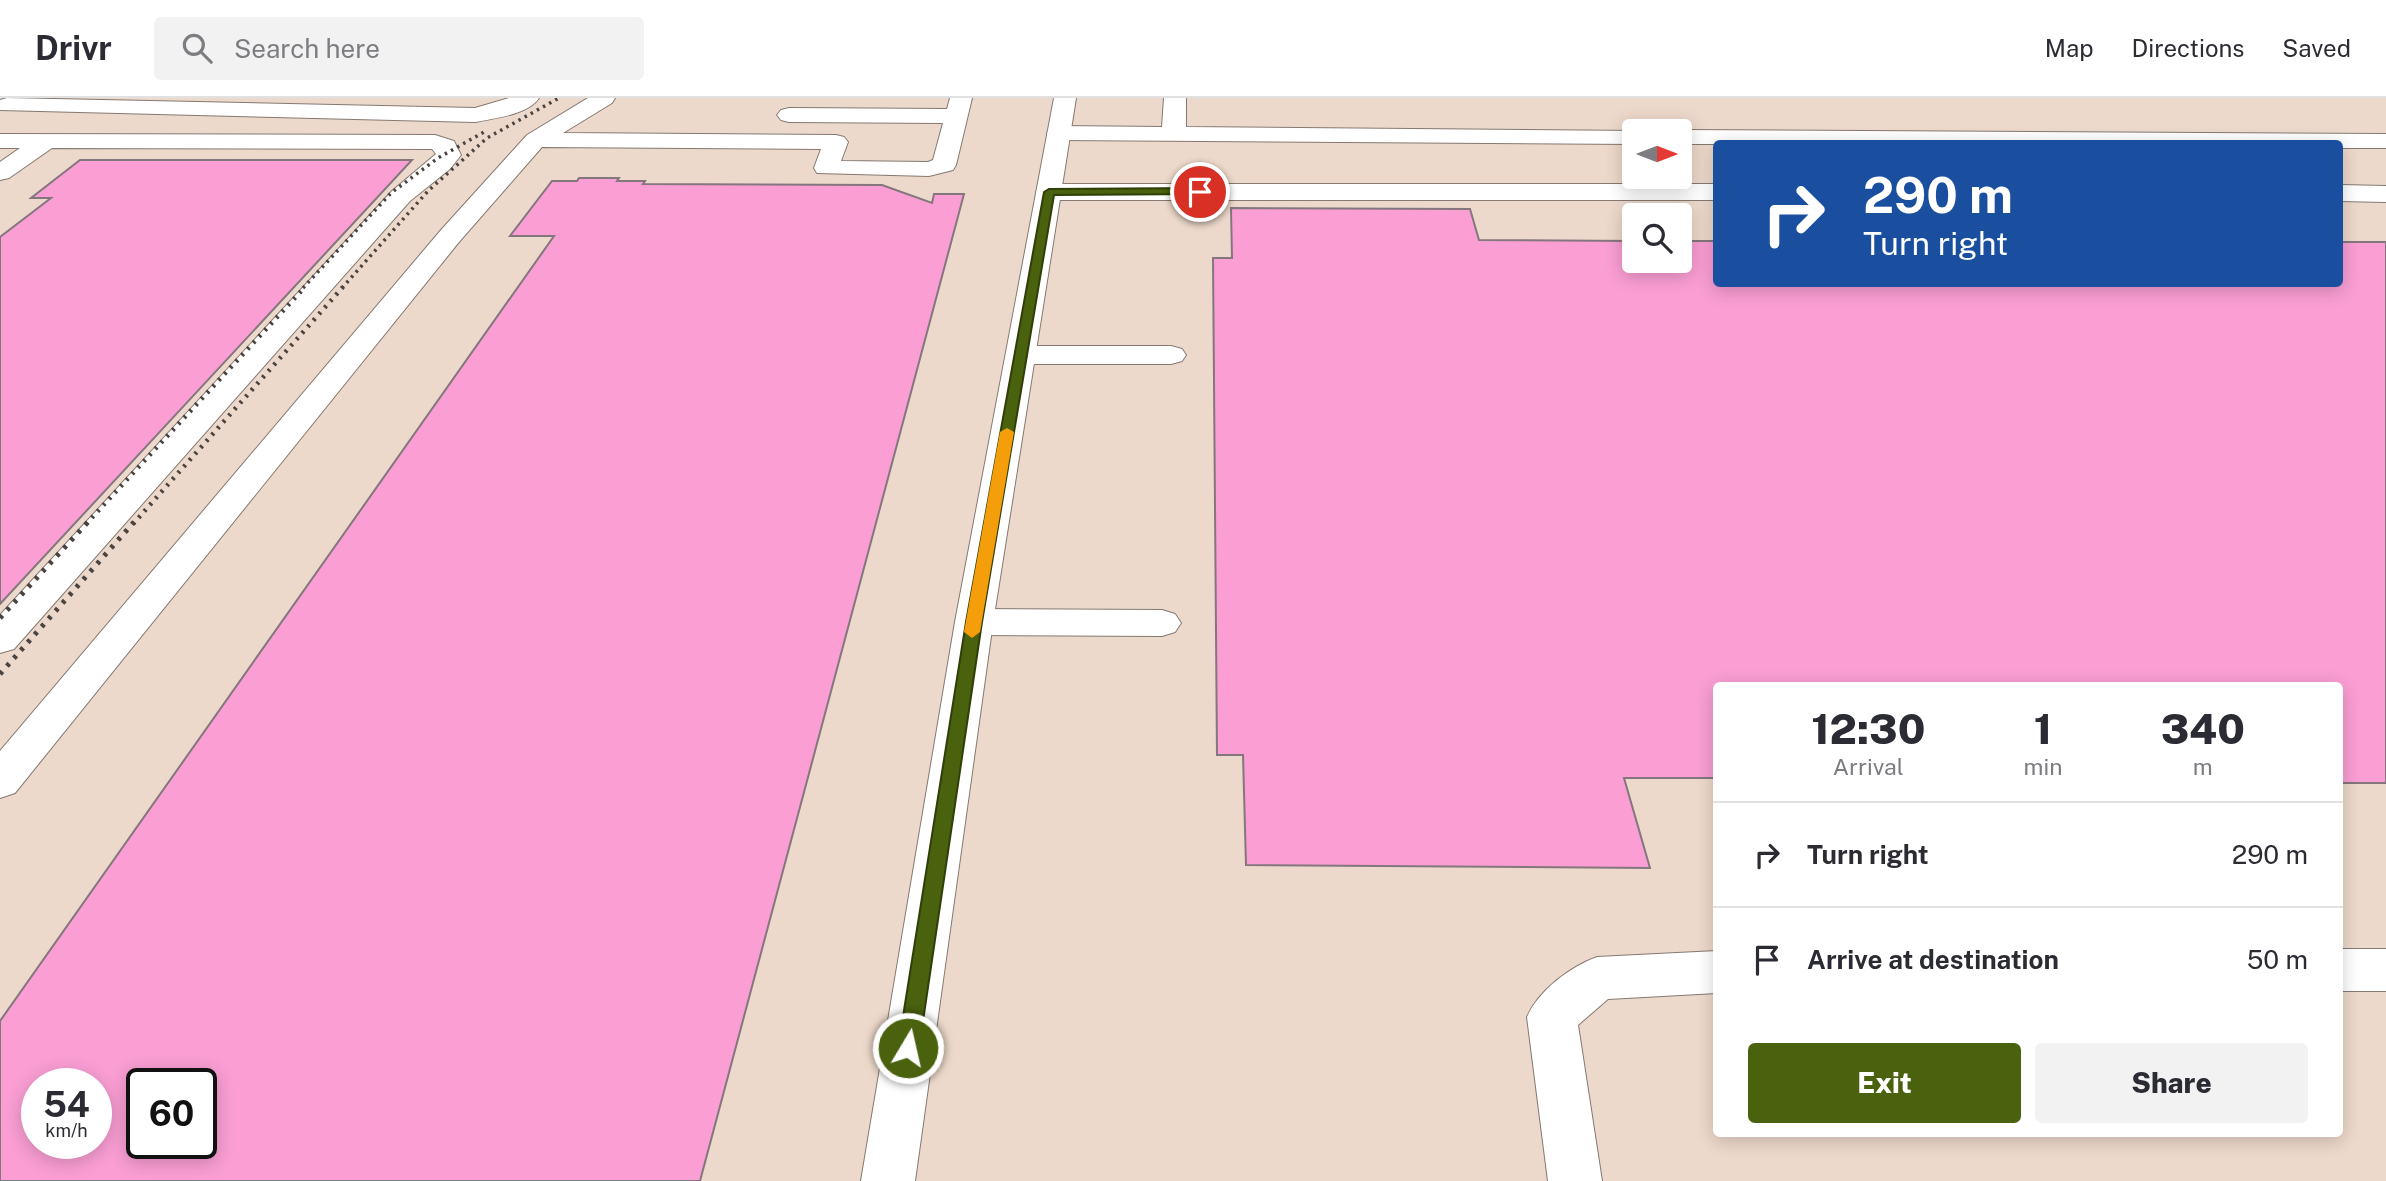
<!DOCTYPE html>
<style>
:root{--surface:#fff;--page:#f2f2f3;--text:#2b2b33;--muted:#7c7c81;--line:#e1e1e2;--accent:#4a610e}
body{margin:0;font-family:"Public Sans",sans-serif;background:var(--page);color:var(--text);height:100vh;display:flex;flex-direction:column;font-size:26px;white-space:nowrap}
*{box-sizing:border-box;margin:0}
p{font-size:23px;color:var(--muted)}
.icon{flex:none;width:38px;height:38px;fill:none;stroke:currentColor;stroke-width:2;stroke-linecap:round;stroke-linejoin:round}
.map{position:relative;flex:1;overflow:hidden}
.side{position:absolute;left:1713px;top:584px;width:630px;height:455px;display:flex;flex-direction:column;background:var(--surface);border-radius:7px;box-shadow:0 4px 18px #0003}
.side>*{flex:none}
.hud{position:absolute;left:1713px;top:42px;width:630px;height:147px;border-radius:7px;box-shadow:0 4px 18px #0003;background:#1a4fa0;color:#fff;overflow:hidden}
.needle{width:46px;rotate:90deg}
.tools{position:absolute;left:1622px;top:21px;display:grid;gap:14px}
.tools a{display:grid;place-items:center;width:70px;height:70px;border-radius:7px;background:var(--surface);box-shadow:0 4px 18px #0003;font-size:35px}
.speed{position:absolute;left:21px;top:970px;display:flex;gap:14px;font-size:35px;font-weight:700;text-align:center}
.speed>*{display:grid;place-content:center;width:91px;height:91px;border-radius:50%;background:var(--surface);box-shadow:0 4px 18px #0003;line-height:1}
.speed small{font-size:18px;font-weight:400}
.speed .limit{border:4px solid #111;border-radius:10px;background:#fff;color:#111}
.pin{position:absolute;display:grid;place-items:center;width:60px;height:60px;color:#fff;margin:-30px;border:4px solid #fff;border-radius:50%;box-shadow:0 2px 7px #0007}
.me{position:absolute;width:77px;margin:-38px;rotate:9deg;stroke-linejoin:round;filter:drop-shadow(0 0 5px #0008)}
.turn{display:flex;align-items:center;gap:24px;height:147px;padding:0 35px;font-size:32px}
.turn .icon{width:91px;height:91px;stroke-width:2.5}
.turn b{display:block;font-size:49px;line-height:60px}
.eta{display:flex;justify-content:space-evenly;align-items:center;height:119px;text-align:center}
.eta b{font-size:42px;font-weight:800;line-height:49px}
.cta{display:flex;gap:14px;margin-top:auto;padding:14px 35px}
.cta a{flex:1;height:80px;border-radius:7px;background:var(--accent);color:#fff;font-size:28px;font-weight:800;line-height:80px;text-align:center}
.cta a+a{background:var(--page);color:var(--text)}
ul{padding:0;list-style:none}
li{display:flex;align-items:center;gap:21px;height:105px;padding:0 35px;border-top:2px solid var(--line)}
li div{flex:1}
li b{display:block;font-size:26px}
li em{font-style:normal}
header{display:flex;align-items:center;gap:42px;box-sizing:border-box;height:98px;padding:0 35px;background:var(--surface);border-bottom:2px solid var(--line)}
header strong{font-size:33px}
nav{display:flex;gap:38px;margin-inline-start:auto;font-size:24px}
.search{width:490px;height:63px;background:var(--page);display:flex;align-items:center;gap:18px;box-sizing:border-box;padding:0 24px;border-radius:7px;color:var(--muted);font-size:26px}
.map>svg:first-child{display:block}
</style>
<header>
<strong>Drivr</strong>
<div class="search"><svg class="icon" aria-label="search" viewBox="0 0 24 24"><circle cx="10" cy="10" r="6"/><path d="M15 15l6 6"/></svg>Search here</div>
<nav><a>Map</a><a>Directions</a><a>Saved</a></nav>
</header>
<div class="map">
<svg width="2386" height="1083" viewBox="0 0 2386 1083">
<rect width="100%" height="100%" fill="#f5e7de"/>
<path fill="#edd9cb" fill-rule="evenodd" d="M0,0h2386v1083h-2386zM1634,33h46v46h-46zM1717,46h623v140h-623zM1634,117h46v46h-46zM1717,588h623v448h-623zM37,985h59v60h-59zM142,985h59v60h-59z"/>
<path fill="#fa9ed4" stroke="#84767d" stroke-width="2" fill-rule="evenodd" d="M80,62h332l-412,444v-367l51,-39h-20z
M579,80h40l-2,3h28l-2,3 239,1 50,18 2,-9h30l-264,987h-700v-160l554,-785h-44l42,-55h25zM37,985h59v60h-59zM142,985h59v60h-59z
M1231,110l239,1 9,31 155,1v20h46v-20h37v43h623v-42h46v541h-46v-97h-623v92h-93l26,90 -404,-3 -3,-110h-26l-4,-497h19z"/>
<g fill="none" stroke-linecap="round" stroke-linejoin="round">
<g stroke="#857971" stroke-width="2">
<path id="minor" d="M7,0l468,10 34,-10h30c-11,17 -45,20 -64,24l-475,-12v-10z
M588,0h27l-3,5 -49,30 273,2 8,2 4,5 -7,19 87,1 5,-2 10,-37 -154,-1 -8,-2 -4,-5 4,-5 8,-2 158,1 3,-11h22l-16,67 -3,5 -24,6 -112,-3 -3,-5 7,-19 -279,-2 -83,95 -444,551 -15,5v-47l441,-521 86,-95z
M1164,0h22v29l454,4h-6v13l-575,-4 -8,-2 -4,-5 4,-5 8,-2 103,1z
M1680,32l706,4v14h-46v-4h-660v-13h-6z
M0,36l435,1 19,6 7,14 -11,14 -40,32 -396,448 -14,4v-38l392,-424 44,-37 -4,-5 -380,-1 -43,30 -9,2v-18l20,-14h-20z
M1049,86h668v16h-668l-9,-3 -4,-5 4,-5z
M2340,87l46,1v16l-46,-1z
M1021,248h150l11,3 4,6 -4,6 -11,3h-150l-11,-3 -4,-6 4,-6z
M974,511l188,1 13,4 6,9 -6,9 -13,4 -188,-1 -13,-4 -6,-9 6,-9z
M2340,851h46v42h-46z
M1717,853v42l-109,6 -30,26 24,156h-54l-21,-164c12,-27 43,-50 70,-60z"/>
</g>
<g stroke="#857971" stroke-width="2">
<path id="major" d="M1054,0h22l-83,524 -78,559h-54l94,-559z"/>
</g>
<use href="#minor" fill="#fff" fill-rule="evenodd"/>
<use href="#major" fill="#fff" fill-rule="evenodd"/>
<path stroke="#4a433f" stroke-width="3.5" stroke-dasharray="2.5 4.5" stroke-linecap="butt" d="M303,190l88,-95 47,-35 46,-26
M342,190l86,-97 59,-53 72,-40"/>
<path stroke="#4a433f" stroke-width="4.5" stroke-dasharray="2.5 6" stroke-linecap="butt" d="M86,426l219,-237
M133,426l210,-237"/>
<path stroke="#4a433f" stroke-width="5" stroke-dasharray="3.5 7" stroke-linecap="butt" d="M0,520l88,-96
M0,576l134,-152"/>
</g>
<path fill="#4a610e" stroke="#303f09" stroke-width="2" d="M1200,90l5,4 -1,2 -150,1 -72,427 -63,426 -3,7 -8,3 -7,-3 -3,-7 68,-426 78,-430 5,-3z"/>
<path fill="#f59e0b" d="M1007,330l7,4 -34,200 -8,6 -8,-6 36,-200z"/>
</svg>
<div class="tools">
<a><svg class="needle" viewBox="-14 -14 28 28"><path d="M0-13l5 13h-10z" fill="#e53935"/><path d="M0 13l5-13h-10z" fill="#7c7c81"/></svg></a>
<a><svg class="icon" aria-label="search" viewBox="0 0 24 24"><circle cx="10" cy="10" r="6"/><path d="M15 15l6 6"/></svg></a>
</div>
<div class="speed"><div>54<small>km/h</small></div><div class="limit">60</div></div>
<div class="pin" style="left:1200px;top:94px;background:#d93025"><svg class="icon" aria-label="arrive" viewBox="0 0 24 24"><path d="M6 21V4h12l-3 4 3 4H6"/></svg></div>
<svg class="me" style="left:908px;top:950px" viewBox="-20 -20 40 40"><circle r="17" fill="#4a610e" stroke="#fff" stroke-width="3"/><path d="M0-11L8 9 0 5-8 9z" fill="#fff"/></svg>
<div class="hud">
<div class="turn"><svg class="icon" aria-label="right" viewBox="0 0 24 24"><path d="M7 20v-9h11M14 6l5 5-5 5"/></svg><div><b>290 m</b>Turn right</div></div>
</div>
<section class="side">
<div class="eta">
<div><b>12:30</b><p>Arrival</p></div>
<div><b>1</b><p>min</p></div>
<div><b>340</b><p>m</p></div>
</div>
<ul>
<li><svg class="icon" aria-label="right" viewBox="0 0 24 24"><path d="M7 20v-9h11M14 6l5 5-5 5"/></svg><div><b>Turn right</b></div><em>290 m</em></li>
<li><svg class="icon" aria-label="arrive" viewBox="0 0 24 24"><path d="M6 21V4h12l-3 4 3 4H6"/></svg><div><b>Arrive at destination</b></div><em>50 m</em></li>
</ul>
<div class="cta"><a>Exit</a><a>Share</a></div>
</section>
</div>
